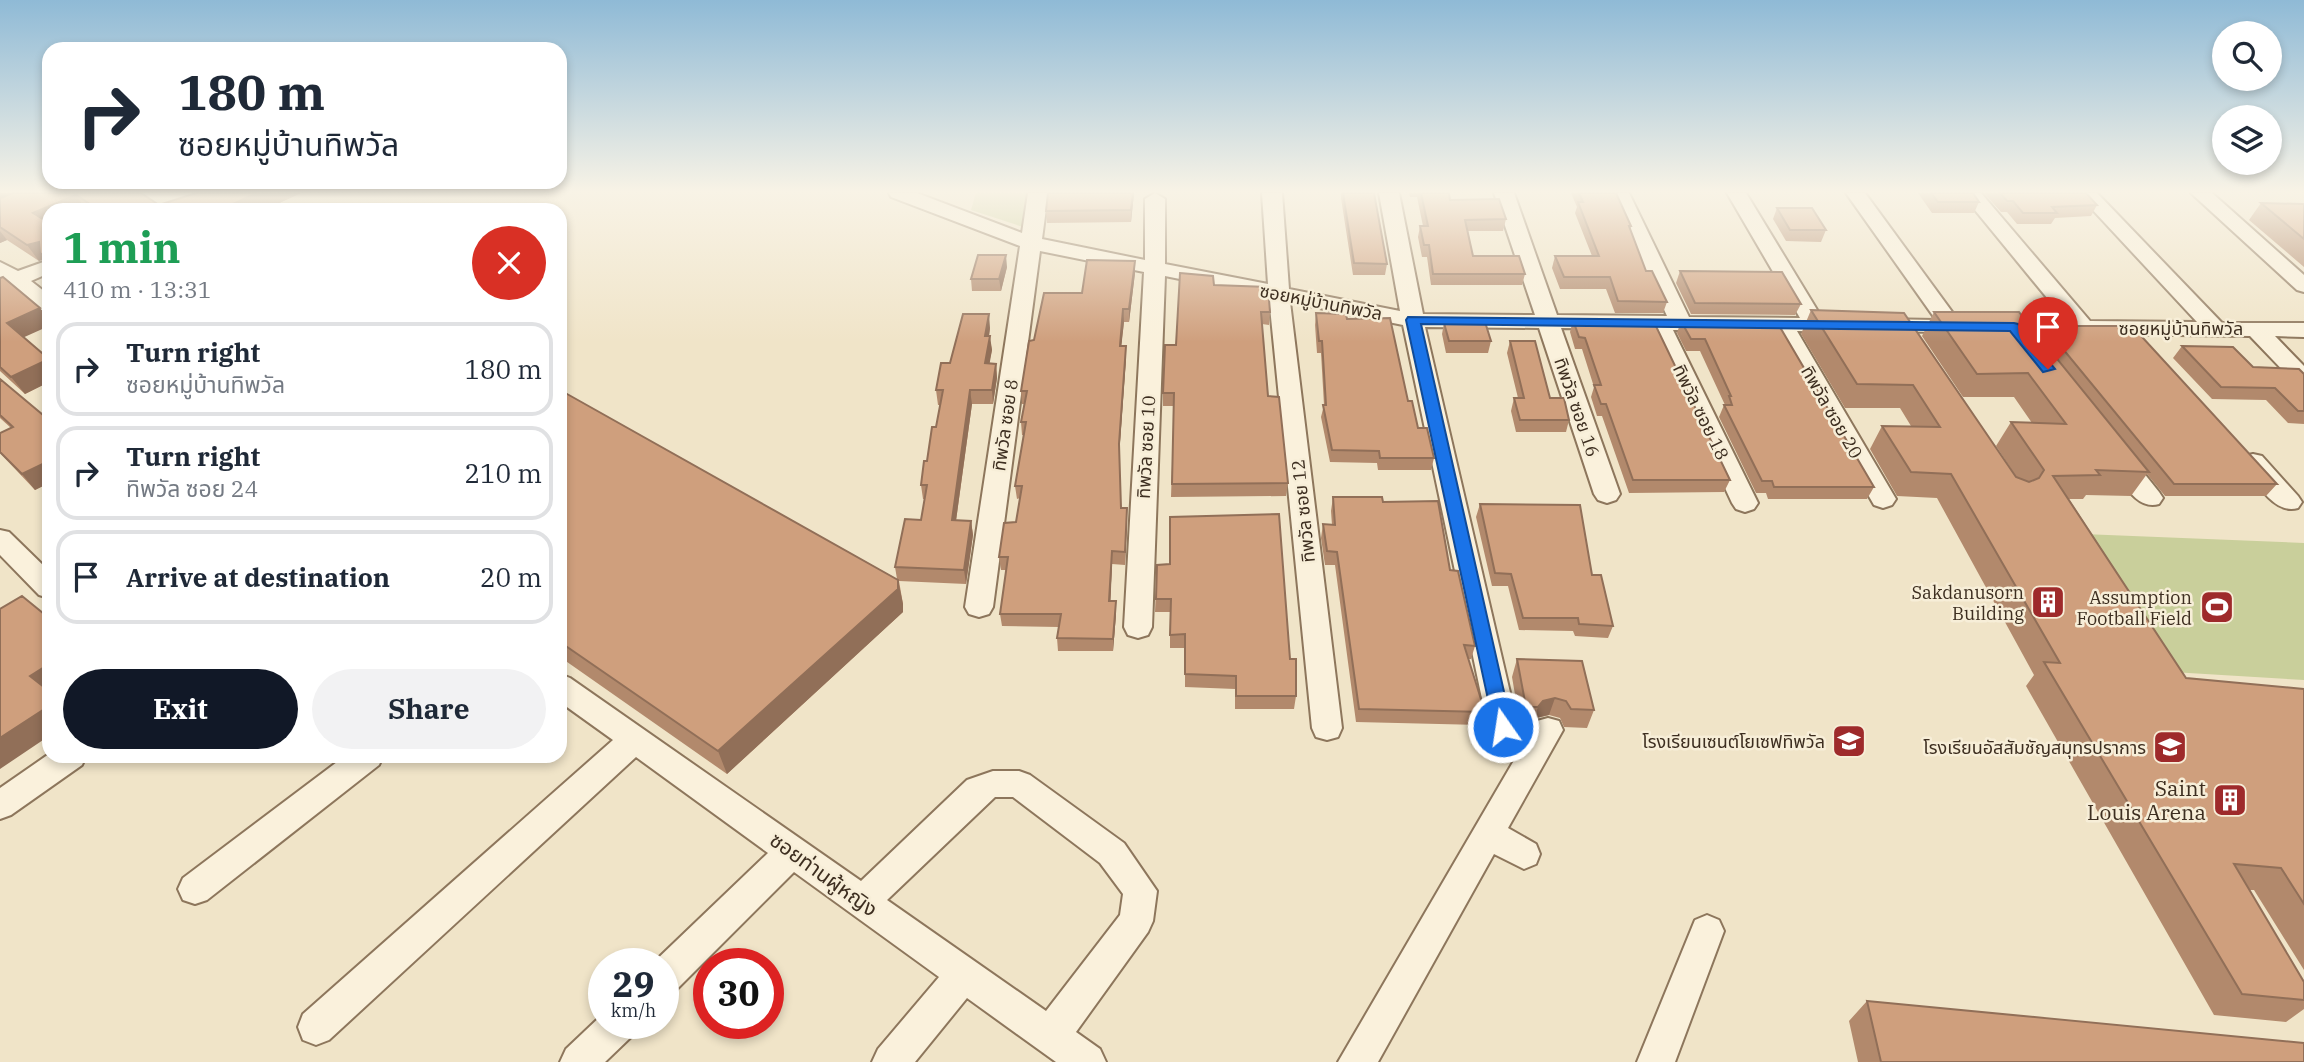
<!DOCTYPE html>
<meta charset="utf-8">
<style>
:root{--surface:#fff;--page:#f2f2f3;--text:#1f2937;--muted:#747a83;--line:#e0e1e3;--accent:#111827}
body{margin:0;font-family:"IBM Plex Serif","Noto Sans Thai",serif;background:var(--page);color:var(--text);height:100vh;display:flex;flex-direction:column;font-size:26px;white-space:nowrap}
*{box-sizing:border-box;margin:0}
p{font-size:23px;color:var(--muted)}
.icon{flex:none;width:38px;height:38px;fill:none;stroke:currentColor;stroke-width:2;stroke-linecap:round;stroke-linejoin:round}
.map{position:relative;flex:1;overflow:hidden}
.panel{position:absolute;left:42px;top:203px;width:525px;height:560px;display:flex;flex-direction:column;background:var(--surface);border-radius:21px;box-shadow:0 4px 10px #0003}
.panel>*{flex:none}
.banner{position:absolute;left:42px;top:42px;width:525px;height:147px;border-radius:21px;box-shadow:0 4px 10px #0003;background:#fff;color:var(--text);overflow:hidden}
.fabs{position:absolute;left:2212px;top:21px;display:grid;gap:14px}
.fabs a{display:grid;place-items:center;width:70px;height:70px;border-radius:50%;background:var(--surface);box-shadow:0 4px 10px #0003;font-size:35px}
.speed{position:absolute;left:588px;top:948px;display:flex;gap:14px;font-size:35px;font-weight:700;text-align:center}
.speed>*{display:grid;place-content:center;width:91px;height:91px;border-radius:50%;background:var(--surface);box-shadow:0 4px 10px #0003;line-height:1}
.speed small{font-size:18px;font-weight:400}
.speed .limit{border:10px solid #d22;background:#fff;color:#111}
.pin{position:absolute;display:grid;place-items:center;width:60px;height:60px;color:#fff;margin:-72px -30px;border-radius:50% 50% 50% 0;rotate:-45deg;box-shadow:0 0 7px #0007}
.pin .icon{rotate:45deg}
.me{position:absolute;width:77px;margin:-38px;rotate:347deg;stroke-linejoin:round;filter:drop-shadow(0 0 5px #0008)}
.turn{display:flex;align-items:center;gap:24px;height:147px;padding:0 21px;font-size:32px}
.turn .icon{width:91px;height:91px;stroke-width:2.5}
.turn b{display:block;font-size:49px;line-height:60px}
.round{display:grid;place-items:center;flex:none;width:74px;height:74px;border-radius:37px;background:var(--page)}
.head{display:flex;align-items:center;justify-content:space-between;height:119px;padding:0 21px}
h1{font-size:42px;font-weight:700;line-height:52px;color:#1e9e55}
.button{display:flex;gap:14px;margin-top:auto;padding:14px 21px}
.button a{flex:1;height:80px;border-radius:42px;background:var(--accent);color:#fff;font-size:28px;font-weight:700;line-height:80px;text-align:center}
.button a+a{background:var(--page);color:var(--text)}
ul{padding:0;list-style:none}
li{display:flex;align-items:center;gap:21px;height:94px;margin:0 14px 10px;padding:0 7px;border:4px solid var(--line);border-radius:21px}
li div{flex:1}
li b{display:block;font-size:26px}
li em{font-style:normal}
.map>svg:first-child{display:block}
</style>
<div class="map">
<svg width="2304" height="1062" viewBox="0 0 2304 1062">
<rect width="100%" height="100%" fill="#f0e4c8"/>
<path fill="#c9cf9b" d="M976,193h53l-6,34 -52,-17z
M2083,534l221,9v137l-132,-8z"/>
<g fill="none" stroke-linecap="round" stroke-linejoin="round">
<g stroke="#8d765c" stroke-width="4">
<path id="street" d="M889,193h28l105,40 6,-40h20l-6,46 103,21v-61l10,-6 10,6v65l103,20 -6,-91h20l7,96 111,22 -21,-118h20l24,121 112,1 -41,-122h20l43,122 110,1 -57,-123h19l60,124 111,1 -73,-125h19l76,125h18l11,7 -11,7 -43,-1 99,168 -4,6 -9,3 -9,-3 -100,-174 -101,-1 85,173 -4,6 -9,3 -9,-3 -4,-6 -81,-174 -90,-1 59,166 -4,6 -9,3 -9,-3 -4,-6 -55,-166 -114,-1 93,400 -4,9 -11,3 -11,-3 -4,-9 -85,-402 -113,-23 52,426 -4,9 -11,3 -11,-3 -4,-9 -43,-431 -104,-21 -13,351 -4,8 -10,3 -10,-3 -4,-8 20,-355 -104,-21 -47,356 -4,7 -10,3 -10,-3 -4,-7 55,-361 -129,-49z
M1846,193h19l93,127 108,1 -105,-128h20l109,128 107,1 -120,-129h20l125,130h82v14l-29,-1 29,30v20l-8,-2 -46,-48 -379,-5 -3,-5 11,-7 57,1z
M2191,193h21l92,82v17l-7,-2z
M49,260v13l-18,8 18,14v16l-8,-1 -41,-32v-16l18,9z
M2118,450l9,2 32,40 4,6 -4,6c-23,7 -37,-24 -50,-40l-3,-6 3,-6z
M2253,454l9,2 36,40 4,6 -4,6c-23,7 -40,-24 -54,-40l-3,-6 3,-6z
M0,530l9,2 40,39v27l-10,-3 -39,-40z
M560,674l10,4 291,203 106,-101 26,-9h26l11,4 94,68 33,48 -4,30 -5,11 -72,100 24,17 6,13h-50l-89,-64 -52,64h-43l6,-13 61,-72 -145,-105 -118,118 -13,5v-31h-11l116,-111 -132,-96 -307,283 -13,5 -13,-5 -5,-13 5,-13 310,-274 -53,-38zM995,797h18l87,66 23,31 -3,21 -74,96 -159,-111z
M1548,718l11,3 4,9 -55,98 28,16 4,10 -4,10 -12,5 -30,-15 -116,208h-40l199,-341z
M49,754l37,2 -4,9 -71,50 -11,4v-31z
M345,756h38l-4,9 -172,135 -12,4 -12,-4 -5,-11 5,-11z
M1707,915l12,5 5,11 -49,131h-38l58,-142z
M604,1013v11h32l-5,13 -26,25h-45l6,-13z"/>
</g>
<use href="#street" fill="#faf1dc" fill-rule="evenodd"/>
</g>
<path fill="#b2896c" d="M0,193h141l18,12 142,-12 -37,17h-215v56l-5,-7 -5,2 -32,-21 -7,3z
M1048,193h86l-3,29 -84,1 -1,-12z
M1341,193h33l13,71 -2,11h-32l-12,-77z
M1409,193h40l1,7 56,19 -3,12h-35l5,25 52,18 -3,11h-91l-4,-28h-5l-4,-20 2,-11h3l-6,-29h-7z
M1571,193h45l15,33 -1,4 16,41 21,31 -4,11h-48l-9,-24h-46l-8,-21 3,-12h37l-17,-43 2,-6z
M1918,193h55l6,9 -5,11h-42z
M1984,193h102l11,12 -6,11 -36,2 -4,6h-34l-10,-12h-6z
M2261,203l43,1v63l-55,-47z
M1777,208l49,22 -5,12 -35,-1 -13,-22z
M1007,267l-6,24h-29l-1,-12z
M1680,271l121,33 -6,11 -104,-1 -15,-31z
M1135,273l-6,49h-5l-3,24 5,12 -7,98 2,52 6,13 -2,44 -13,-1 -2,37 6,13 -3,37h-55l-1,-13 2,-11 -57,-1 -2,-12 6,-44h-5l-2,-13 17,-35 4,-24 -3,1 -2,-13 9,-51h-2l-1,-13 3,-18h-2l-1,-13 13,-51 48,-47z
M0,278l24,59 25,22v23l-24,12 -25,-23z
M1214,285l56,27 -1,13 -7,-1 6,72 20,87 -2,13 -115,1 3,-91h-11v-13l13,-48z
M1811,310l93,3 113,165 -21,-32 15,-24 21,1 -18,-26h-51l-41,-61 12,-24 104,24 6,-10 233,158 -11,12h-101l-18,-22 -16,22 -45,-1 -3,4h-14l117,179 118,11v281l-50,-80h-5l55,92v27l-18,13 -72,-7 -188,-329 8,-11 -97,-177 -40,-2 -27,-47 12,-23h29l-11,-18h-55l-44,-74z
M1316,313l31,6 61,82 10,27 16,30 -3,12h-53l-1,-7 -47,-1 -9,-45 3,-12 -3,-52h-4l-2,-28z
M1573,320l157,160 -6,12 -95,1 -27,-77h-5l-6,-19 3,-10 -12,-38h-7l-5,-17z
M1681,321l96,1 97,165 -7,12h-99l-2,-6h-10l-37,-76 5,-12h1l-25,-54h-14l-9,-18z
M1444,323l47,18 -3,12h-42l-4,-19z
M990,328l-1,8 3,14 -3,13 7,1 1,14 -4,26h-21l-16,117h15l2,14 -7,49 -67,-3 4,23v8l-176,162 -167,-117v-267l337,189 -2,-12 26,-47 4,-21h-2l-2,-14 15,-58 4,-22h-2l-2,-15 14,-27z
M1510,341l40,57 19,22 -3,12h-50l-5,-21 3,-13h4l-11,-45z
M2182,346l71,21 51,7v50l-16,-1 -22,-23 -54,-1 -39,-41z
M0,379l49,41v63l-14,7 -35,-37v-20l11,-5 -11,-10z
M1333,497l50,5 67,68 25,76 -4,13h-3l17,53 -4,13 -125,-3 -21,-157h-10l-4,-27 2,-14 9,1 -1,-14z
M1480,504l112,71 21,51 -5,12 -33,-2 -2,-5 -54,-1 -11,-44h-16l-16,-69z
M1157,565l133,94 6,37 -2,13h-59v-20l-50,-2v-39h-15v-36h-15z
M1517,659l77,51 -7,18 -23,-1 -4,-9 -11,-3 -13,3 -4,7 -12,-1 -8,-47z
M1867,1001l437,61h-446l-9,-41z"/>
<path fill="#916f58" d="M0,193h18l-18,7z
M257,193h44l-37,17h-38l-2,-2z
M1133,193h1l-3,29v-12z
M76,195l10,15h-37v17l-16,-14z
M0,231l7,9 -7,3z
M39,242l1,11 4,6 -5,2 -12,-16z
M1006,255l1,12 -6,24 -2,-12z
M1135,261v12l-6,49v-13z
M40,308l9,12v6l-29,13 -13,-16z
M1123,309l1,13 -4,36v-12z
M989,314l1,14 -3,22 -2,-14z
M990,336l2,14 -5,28 -2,-15z
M1126,346v12l-7,98v-12z
M49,359v23l-24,12 -14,-17z
M996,364l1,14 -4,26 -1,-14z
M970,390l2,14 -18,131 -2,-15z
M49,461v22l-14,7 -13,-16z
M1127,508v13l-2,44v-13z
M971,521l2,14 -7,49 -2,-14z
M1112,551v13l-2,50 -1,-13z
M898,580l5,24v8l-176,162 -9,-23z
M1116,601v13l-3,37v-12z
M49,664v29l-19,-17z
M1555,698l-6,17 -13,3 -4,7 6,-18 5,-6z
M49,706v30l-49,33v-31z"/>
<path fill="#cf9f7d" stroke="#916f58" stroke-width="2" d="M13,193h128l18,12 37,-12h61l-33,15 4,2h-129l-23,-15 -43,18 16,10v37l-9,-7 -1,-11 -12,3 -27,-18v-29z
M1048,193h85l-2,17 -85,1z
M1343,193h31l13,71 -33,-1z
M1421,193h28l1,7 49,-1 7,20 -41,1 8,36h46l6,18h-92l-4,-29h-5l-4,-19h8z
M1579,193h37l15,33h-2l17,45h6l15,31 -49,-1 -8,-24h-46l-9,-21h44l-21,-54h5z
M1931,193h42l6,9h-41z
M2000,193h86l11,12 -45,2 5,6h-34l-10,-12h-6z
M2261,203l43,1v35z
M1777,208h35l14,22h-36z
M978,255h28l-7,24h-28z
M1087,260l48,1 -6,48h-6l-3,37h6l-7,98 2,64h6l-2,44 -13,-1 -3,50h7l-3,38 -56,-1 4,-24h-61l8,-57h-9l5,-34 12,-1 6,-36h-7l11,-64h-5l6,-31h-6l8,-50 5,-1 10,-47h38z
M1680,271l102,1 19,32 -106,-1z
M1180,273l33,3 1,9 54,2 2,25h-9l7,84 11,1 9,86 -116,1 2,-91h-11l2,-48h11z
M3,277l37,31 -33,15 42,36 -38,18 -11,-10v-89z
M1811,310l93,3 112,164 13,5 10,-4 5,-8 -33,-48 55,2 -38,-51 -51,1 -43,-62h85l130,160 -53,-2 4,5 -47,1 133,202 118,11v215l-23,-36 -47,-4 70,118v18l-62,-6 -198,-332 16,1 -109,-189 -40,-2 -29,-46 58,1 -27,-42 -56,-1z
M1316,313l30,1 1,5 43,-1 18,83h4l6,27h9l7,30h-54l-1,-7 -47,-1 -9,-45h3l-4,-64h-3z
M963,314h26l-4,22h5l-5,27 11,1 -4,26h-22l-18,130 19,1 -7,49 -69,-3 10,-48 16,1 6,-35h-6l3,-24h3l5,-34h4l7,-37h-7l5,-27h9z
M1573,320h80l77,160h-97l-27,-76h-5l-7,-19h7l-16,-47 -6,-1z
M1681,321l96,1 97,165h-100l-2,-6h-10l-38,-76h8l-3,-9h2l-26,-57h-14z
M1485,322l6,19h-42l-5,-18z
M2044,326h88l145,158h-103z
M1510,341h25l15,57h14l5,22h-49l-6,-22h10z
M2182,346l51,1 20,20 46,2 5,5v37h-6l-23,-23 -54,-1z
M0,379l49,41v41l-27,13 -22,-22v-19l13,-6 -13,-12z
M560,390l338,190v9l-180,162 -158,-109z
M1333,497h49l1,5 55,-1 12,69 8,1 17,75 -11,-1 21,67 -126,-3 -22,-157 -10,-1 -4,-27 12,1z
M1480,504l100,1 12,70h9l12,51 -34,-2 -1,-6h-55l-12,-44 -16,-1z
M1279,514l11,145h6v37h-60v-20l-51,-2v-40l-15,1 1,-36h-15l1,-34 13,-1v-47z
M22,596l27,22v46l-19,12 19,15v15l-49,32v-129z
M1517,659l65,2 12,49 -23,-1 -5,-8 -11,-3 -12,3 -5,6h-12z
M1867,1001l437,42v19h-423z"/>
<linearGradient id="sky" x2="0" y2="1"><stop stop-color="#8fbad6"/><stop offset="0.56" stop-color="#f8f3e6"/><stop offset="1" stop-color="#f8f3e6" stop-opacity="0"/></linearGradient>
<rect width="2304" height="342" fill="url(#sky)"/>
<path fill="#1a73e8" stroke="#114b97" stroke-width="2" d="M1408,317l606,6 4,1 37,45 -12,3 -33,-41 -589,-7 91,403 -9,7 -9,-7 -88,-407z"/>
<defs>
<g id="building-square" transform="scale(1.75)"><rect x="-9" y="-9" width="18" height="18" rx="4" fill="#9e2a2b" stroke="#f7eed8"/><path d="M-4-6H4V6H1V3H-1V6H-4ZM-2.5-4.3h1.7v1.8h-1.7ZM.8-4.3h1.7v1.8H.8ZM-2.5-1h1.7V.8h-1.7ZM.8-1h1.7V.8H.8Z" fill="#fff"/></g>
<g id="stadium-square" transform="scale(1.75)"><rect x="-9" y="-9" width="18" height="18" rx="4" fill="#9e2a2b" stroke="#f7eed8"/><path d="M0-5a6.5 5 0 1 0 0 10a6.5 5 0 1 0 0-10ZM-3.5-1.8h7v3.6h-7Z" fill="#fff"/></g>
<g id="school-square" transform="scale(1.75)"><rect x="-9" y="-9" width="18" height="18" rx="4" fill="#9e2a2b" stroke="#f7eed8"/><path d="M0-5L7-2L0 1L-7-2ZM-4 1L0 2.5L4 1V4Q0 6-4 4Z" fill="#fff"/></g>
</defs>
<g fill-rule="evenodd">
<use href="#building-square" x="2048" y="602"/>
<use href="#stadium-square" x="2217" y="607"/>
<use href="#school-square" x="1849" y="741"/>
<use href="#school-square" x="2170" y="747"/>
<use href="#building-square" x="2230" y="800"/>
</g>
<g text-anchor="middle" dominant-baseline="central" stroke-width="5" stroke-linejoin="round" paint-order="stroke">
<g font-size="18" fill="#3d2e20" stroke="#f7eed8">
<text transform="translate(1321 302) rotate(11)">ซอยหมู่บ้านทิพวัล</text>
<text x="2181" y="328">ซอยหมู่บ้านทิพวัล</text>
<text transform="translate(1577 407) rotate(71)">ทิพวัล ซอย 16</text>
<text transform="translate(1701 412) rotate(64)">ทิพวัล ซอย 18</text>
<text transform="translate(1832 412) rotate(60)">ทิพวัล ซอย 20</text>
<text transform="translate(1005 425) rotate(-82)">ทิพวัล ซอย 8</text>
<text transform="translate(1146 447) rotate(-87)">ทิพวัล ซอย 10</text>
<text transform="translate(1303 511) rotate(-96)">ทิพวัล ซอย 12</text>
</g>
<g font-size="18" fill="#3d2e20" stroke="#f7eed8" text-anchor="end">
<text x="2024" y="592">Sakdanusorn<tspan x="2024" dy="21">Building</tspan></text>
<text x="2192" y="597">Assumption<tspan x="2192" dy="21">Football Field</tspan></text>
<text x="1825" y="741">โรงเรียนเซนต์โยเซฟทิพวัล</text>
<text x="2146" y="747">โรงเรียนอัสสัมชัญสมุทรปราการ</text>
</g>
<g font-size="21" fill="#3d2e20" stroke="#f7eed8" text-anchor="end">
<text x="2206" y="788">Saint<tspan x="2206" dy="24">Louis Arena</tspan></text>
</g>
<g font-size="21" fill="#3d2e20" stroke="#f7eed8">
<text transform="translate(824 874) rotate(36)">ซอยท่านผู้หญิง</text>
</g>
</g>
</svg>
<div class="fabs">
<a><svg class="icon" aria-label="search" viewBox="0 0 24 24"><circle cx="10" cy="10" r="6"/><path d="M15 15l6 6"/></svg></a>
<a><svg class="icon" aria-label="layers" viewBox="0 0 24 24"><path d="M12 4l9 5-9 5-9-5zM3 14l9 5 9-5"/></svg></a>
</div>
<div class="speed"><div>29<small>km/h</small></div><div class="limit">30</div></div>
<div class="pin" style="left:2048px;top:369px;background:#d93025"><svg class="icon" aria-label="arrive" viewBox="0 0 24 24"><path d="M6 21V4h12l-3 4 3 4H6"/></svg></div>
<svg class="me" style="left:1503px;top:727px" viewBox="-20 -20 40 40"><circle r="17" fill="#1a73e8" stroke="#fff" stroke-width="3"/><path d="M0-11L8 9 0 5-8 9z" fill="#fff"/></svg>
<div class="banner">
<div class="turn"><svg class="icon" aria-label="right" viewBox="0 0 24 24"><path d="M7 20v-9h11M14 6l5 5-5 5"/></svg><div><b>180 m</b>ซอยหมู่บ้านทิพวัล</div></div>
</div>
<section class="panel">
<div class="head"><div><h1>1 min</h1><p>410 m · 13:31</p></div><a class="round" style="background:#d93025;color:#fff"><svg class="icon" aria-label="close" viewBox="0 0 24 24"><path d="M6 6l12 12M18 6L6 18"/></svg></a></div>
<ul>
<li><svg class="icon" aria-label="right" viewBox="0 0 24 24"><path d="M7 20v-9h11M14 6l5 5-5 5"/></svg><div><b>Turn right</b><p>ซอยหมู่บ้านทิพวัล</p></div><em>180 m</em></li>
<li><svg class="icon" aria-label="right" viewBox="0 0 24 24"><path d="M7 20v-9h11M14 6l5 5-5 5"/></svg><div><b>Turn right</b><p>ทิพวัล ซอย 24</p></div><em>210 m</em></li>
<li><svg class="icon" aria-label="arrive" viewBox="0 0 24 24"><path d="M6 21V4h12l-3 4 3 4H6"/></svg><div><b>Arrive at destination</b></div><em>20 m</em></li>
</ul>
<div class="button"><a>Exit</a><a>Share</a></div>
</section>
</div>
